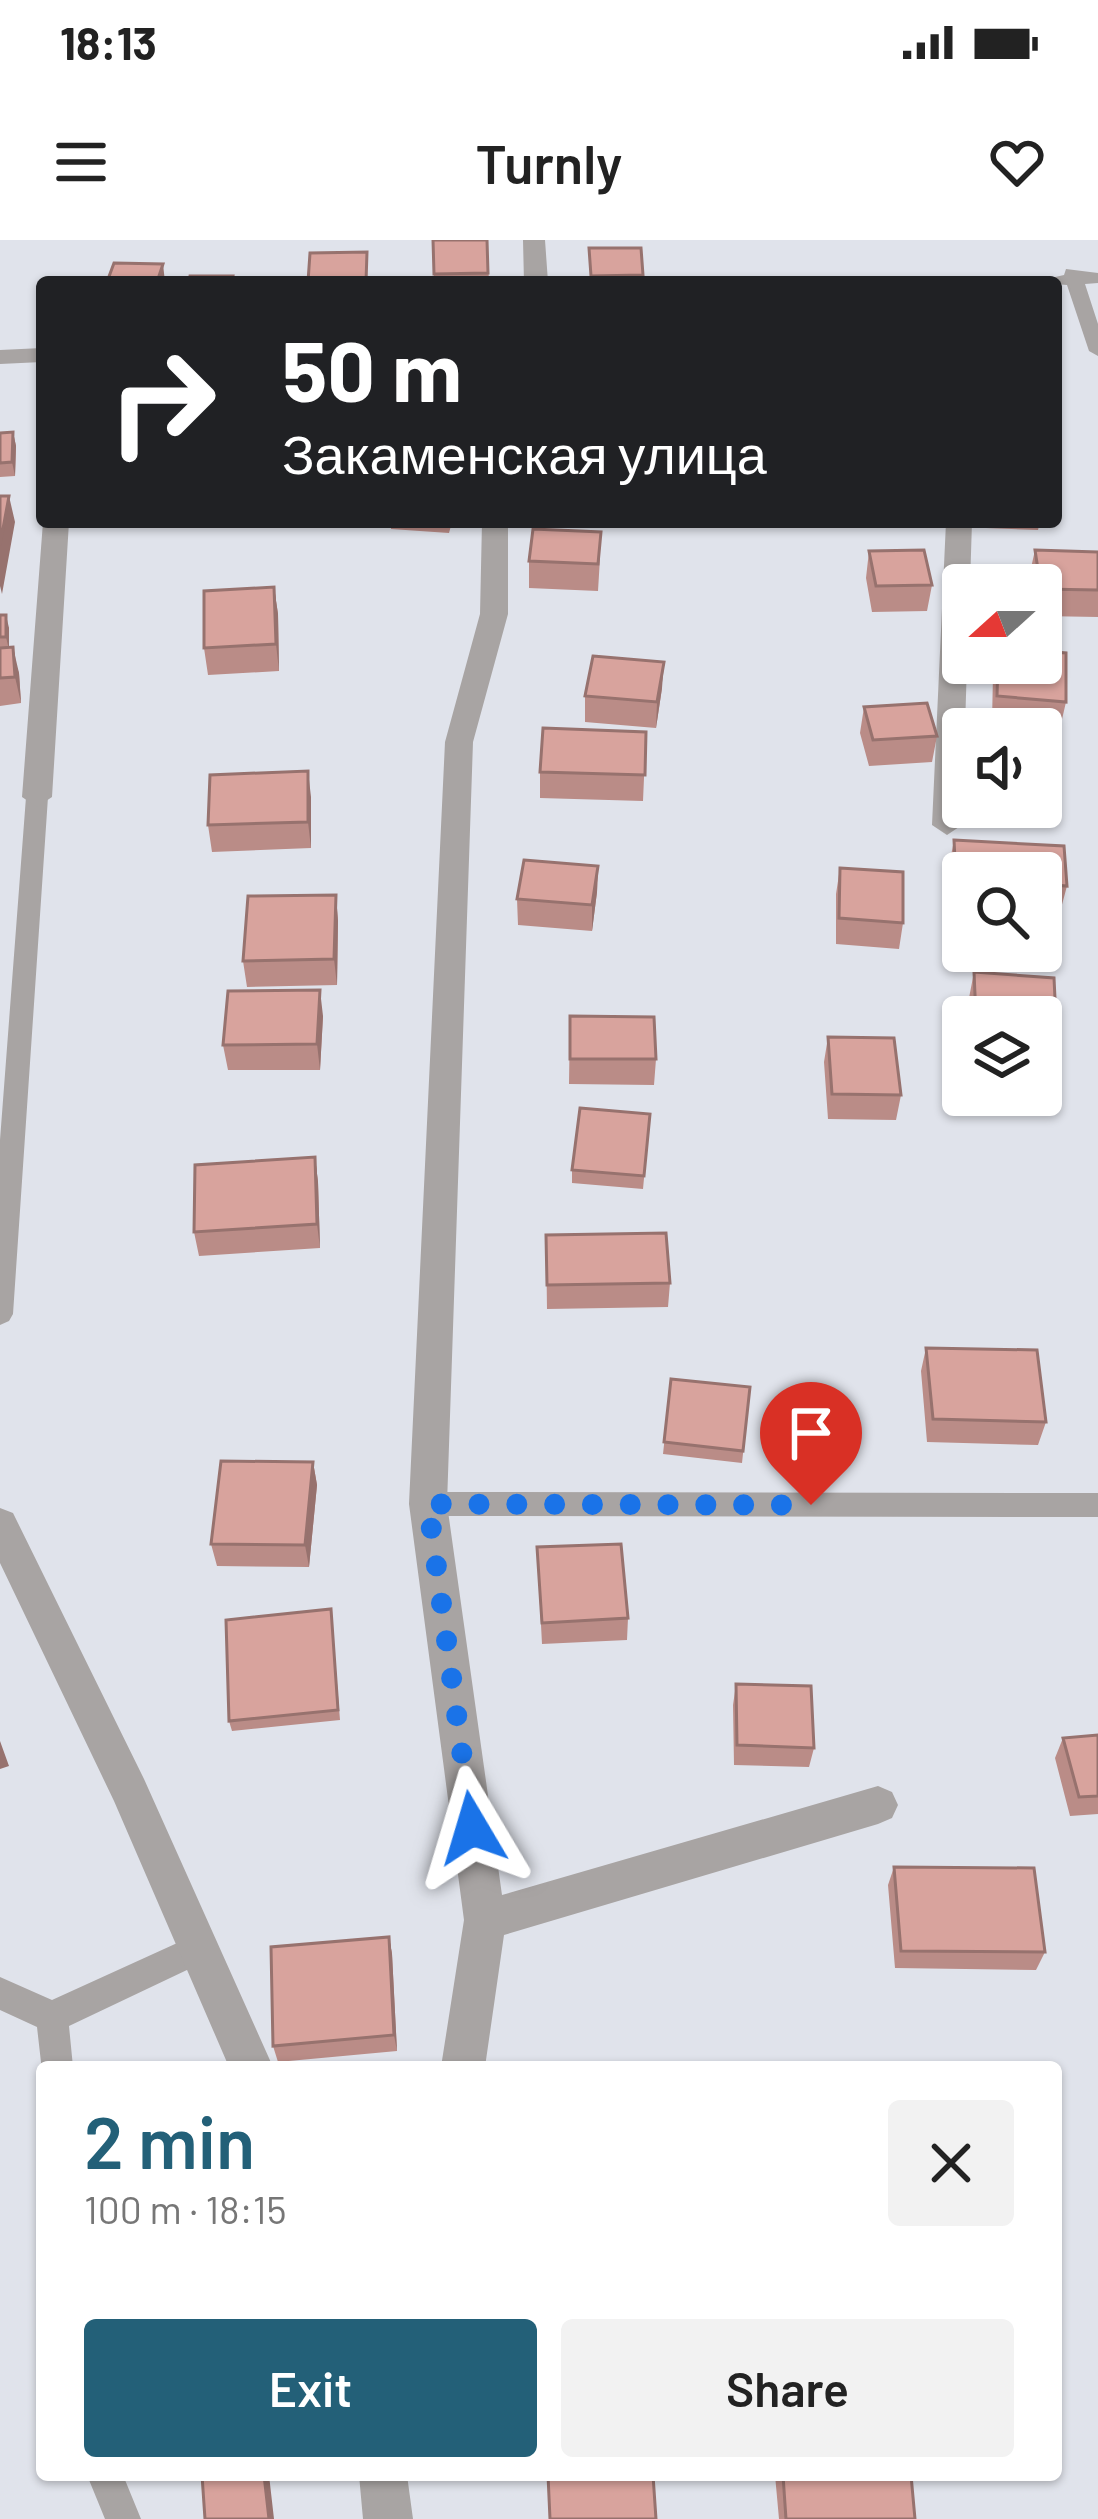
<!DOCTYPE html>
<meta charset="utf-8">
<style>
:root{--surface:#fff;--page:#f2f2f2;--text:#222;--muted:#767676;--accent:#236078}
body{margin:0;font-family:Barlow,sans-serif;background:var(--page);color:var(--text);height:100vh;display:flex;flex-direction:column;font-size:45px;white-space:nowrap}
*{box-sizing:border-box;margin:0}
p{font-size:39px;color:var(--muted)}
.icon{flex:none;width:66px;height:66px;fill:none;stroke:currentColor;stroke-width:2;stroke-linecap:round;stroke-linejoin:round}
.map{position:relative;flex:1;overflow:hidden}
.panel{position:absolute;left:36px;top:1821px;width:1026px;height:420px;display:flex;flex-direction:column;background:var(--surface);border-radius:12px;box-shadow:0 3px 9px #0004}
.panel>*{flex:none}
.hud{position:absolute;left:36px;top:36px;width:1026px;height:252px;border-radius:12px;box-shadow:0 3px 9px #0004;background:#202124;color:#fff;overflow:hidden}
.needle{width:78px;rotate:249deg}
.tools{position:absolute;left:942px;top:324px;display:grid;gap:24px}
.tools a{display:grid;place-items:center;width:120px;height:120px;border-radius:12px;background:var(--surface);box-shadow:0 3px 9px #0004;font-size:60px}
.pin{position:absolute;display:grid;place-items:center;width:102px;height:102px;color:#fff;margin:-123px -51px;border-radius:50% 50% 50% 0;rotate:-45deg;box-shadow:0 0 12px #0007}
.pin .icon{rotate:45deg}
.me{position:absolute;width:132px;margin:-66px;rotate:353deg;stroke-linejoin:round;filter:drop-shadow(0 0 9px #0008)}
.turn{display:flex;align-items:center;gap:42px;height:252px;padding:0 48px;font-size:54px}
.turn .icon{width:156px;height:156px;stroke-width:2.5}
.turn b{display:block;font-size:84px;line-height:102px}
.round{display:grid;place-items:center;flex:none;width:126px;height:126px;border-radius:12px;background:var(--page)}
.headline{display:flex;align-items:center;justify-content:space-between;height:204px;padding:0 48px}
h1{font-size:72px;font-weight:600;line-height:90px;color:var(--accent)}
.cta{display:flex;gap:24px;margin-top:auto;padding:24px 48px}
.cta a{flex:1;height:138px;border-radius:12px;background:var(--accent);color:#fff;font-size:48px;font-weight:600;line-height:138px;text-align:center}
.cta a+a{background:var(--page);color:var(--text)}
.status{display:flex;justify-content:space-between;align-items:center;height:84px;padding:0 60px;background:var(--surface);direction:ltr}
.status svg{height:33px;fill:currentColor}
header{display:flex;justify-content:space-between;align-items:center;height:156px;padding:0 48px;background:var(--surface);font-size:54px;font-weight:600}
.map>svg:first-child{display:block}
</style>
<div class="status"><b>18:13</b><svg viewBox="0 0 49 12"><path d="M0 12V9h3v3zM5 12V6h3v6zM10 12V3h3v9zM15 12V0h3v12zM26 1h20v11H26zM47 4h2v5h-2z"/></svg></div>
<header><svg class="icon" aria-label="menu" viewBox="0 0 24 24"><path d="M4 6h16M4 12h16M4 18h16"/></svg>Turnly<svg class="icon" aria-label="heart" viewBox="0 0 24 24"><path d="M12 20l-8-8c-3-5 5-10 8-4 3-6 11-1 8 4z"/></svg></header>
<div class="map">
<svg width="1098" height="2279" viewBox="0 0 1098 2279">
<rect width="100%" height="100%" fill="#e0e3eb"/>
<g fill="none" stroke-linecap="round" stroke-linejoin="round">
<path fill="#a8a4a3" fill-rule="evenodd" d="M1066,29l32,4v10l-13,1 13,40v32l-9,-5 -22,-66 -34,-3 31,-7z
M37,550l11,7 -35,517 -4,7 -9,4v-185l26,-343z
M428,1252l670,1v24l-670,-1 -10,-4 -4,-8 4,-8z
M197,1694l11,4 5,11 -5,11 -139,66 4,41h-31v4l-5,-44 -37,-17v-33l52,23z
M87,2235h36l18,44h-36z"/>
<path fill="#a8a4a3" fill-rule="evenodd" d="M523,0h22l3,42h-24z
M42,108v14l-42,2v-14z
M43,282h26l-17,275 -15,10 -15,-10z
M482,282h26v92l-35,128 -26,762 55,391 376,-109 14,6 6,13 -6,13 -14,6 -374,111 -19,132h-44l23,-147 -55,-416 36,-762 35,-128z
M946,282h26l-2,63h-7v78h4l-5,162 -15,10 -15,-10z
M0,1268l13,5 131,266 129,288h-44l-115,-266 -114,-238z
M359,2235h48l6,44h-50z"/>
</g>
<path fill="#ba8c87" d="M433,0h54l2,42h-55z
M589,8l54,27v7h-52z
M13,192l3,14 -1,30 -15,1v-44z
M142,282h73v3l-72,3z
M391,282h61l-3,11 -58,-4z
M986,282h54l-2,8 -52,-2z
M1035,310l63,2v65l-57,-1v-31h-11l-1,-8z
M869,311l63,34 -5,26 -55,1 -6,-34z
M600,318l-2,33 -69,-3v-27z
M274,347l4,27 1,57 -71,4 -4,-27z
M0,375l9,13v19l10,26 2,30 -21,3z
M995,423h46l25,39 -6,26 -68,-6 1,-48z
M662,448l-6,40 -71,-6v-26z
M864,467l73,29 -5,26 -63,4 -9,-33z
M646,492l-3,69 -103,-3v-26z
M311,557v51l-99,4 -4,-27z
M954,600l110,6 3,40 -7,26 -19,-1v-38h-78v33l-12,-1 -2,-39z
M598,626l-1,26 -5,39 -74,-6 -1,-26z
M840,628l63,55 -4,26 -63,-5v-50z
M336,655l2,26 -1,64 -90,2 -4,-26z
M974,732l80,6 3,62 -7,25h-9v-48h-72v-19z
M323,776l-3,54h-92l-5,-25z
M570,776l86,43 -2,26 -85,-1z
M828,797l73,58 -5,25 -68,-1 -4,-57z
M650,874l-7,75 -71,-6v-13z
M315,917l3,25 2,66 -121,8 -5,-24z
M546,995l124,48 -2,24 -121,2z
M926,1108l120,74 -8,23 -111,-3 -6,-71z
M671,1139l79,8 -8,76 -79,-9z
M313,1222l4,23 -8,82 -92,-1 -6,-22z
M537,1308l91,70 -1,22 -85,4z
M331,1369l9,111 -108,11 -3,-10z
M736,1444l78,64 -5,19 -75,-2 -1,-60z
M1098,1495v79l-28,2 -15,-58 8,-20z
M894,1627l151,85 -9,18 -141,-2 -7,-83z
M389,1697l3,17 5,97 -119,11 -5,-16z
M775,2235h136l4,44h-136z"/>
<path fill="#97726e" d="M163,24l2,18h-8z
M13,192l3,14 -1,30 -3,-14z
M9,256l6,26 -13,72 -2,-8v-41z
M274,347l4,27 1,57 -3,-27z
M6,375l3,13v22l-3,-13z
M13,407l6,26 2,30 -6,-26z
M664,422l-2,26 -6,40 1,-26z
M308,531l3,26v51l-3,-26z
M598,626l-1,26 -5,39v-26z
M336,655l2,26 -1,64 -3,-26z
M320,750l3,26 -3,54 -3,-26z
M315,917l3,25 2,66 -3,-24z
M313,1222l4,23 -8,82 -4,-22z
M0,1501l9,25 -9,3z
M389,1697l3,17 5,97 -3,-16z
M264,2235h5l5,44h-5z"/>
<path fill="#d8a39d" stroke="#97726e" stroke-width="3" d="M433,0h54l1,33 -54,1z
M589,8h52l2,27 -52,1z
M367,12l-1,30h-58l2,-29z
M114,23l49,1 -6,18h-50z
M190,36h43l-1,6h-43z
M13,192l-1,30 -12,1v-30z
M0,256h9l-9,49z
M533,289l68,3 -3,32 -69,-3z
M924,310l8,35 -56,1 -7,-35z
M1035,310l63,2v38l-57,-1z
M274,347l2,57 -72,4v-57z
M0,375h6v22h-6z
M13,407l2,30 -15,1v-30z
M1041,411l25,2v49l-69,-6 1,-33h43z
M593,416l71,6 -7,40 -72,-6z
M927,463l10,33 -64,4 -9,-33z
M543,488l103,4 -1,43 -105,-3z
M308,531v51l-100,3 2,-50z
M954,600l110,6 3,40 -26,-2v-11h-78v7l-7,-1z
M524,620l74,6 -6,39 -75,-6z
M840,628l63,4v51l-64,-5z
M336,655l-2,64 -91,2 5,-65z
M974,732l80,6 3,62 -16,-1v-22h-65z
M320,750l-3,54 -94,1 5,-54z
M570,776l84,1 2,42h-86z
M828,797l66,1 7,57 -69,-1z
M580,868l70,6 -6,62 -72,-6z
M315,917l2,67 -123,8 1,-67z
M666,993l4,50 -123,2 -1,-50z
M926,1108l111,2 9,72 -113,-3z
M671,1139l79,8 -7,64 -79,-9z
M221,1221l92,1 -8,83 -94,-1z
M621,1304l7,74 -86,5 -5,-76z
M331,1369l7,101 -109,11 -3,-101z
M736,1444l75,2 3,62 -77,-3z
M1098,1495v61l-19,1 -16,-59z
M894,1627l140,1 11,84 -144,-1z
M389,1697l5,98 -121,11 -2,-99z
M202,2235h62l5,44h-64z
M548,2235h105l3,44h-106z
M783,2235h128l4,44h-129z"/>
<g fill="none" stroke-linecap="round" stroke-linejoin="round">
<path stroke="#1a73e8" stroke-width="21" stroke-dasharray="0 37.8" d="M472,1588l-44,-324 383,1"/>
</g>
</svg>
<div class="tools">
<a><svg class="needle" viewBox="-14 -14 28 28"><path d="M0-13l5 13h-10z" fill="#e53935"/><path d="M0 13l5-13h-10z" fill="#767676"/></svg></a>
<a><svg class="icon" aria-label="sound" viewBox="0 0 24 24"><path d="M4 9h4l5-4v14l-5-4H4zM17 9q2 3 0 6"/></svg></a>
<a><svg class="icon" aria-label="search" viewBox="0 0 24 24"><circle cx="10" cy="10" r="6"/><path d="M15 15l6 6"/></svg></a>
<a><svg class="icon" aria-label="layers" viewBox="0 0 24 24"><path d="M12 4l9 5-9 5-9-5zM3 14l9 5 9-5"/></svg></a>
</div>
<div class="pin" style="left:811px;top:1265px;background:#d93025"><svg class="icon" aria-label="arrive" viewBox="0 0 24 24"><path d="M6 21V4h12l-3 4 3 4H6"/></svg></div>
<svg class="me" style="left:472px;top:1588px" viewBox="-20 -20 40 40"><path d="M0-17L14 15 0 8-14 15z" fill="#1a73e8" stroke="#fff" stroke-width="4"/></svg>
<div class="hud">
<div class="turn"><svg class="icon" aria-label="right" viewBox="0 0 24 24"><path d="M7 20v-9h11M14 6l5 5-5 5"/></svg><div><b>50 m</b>Закаменская улица</div></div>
</div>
<section class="panel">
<div class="headline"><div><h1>2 min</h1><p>100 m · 18:15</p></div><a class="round"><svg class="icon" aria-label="close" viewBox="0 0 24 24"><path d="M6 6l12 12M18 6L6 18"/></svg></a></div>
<div class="cta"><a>Exit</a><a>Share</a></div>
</section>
</div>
